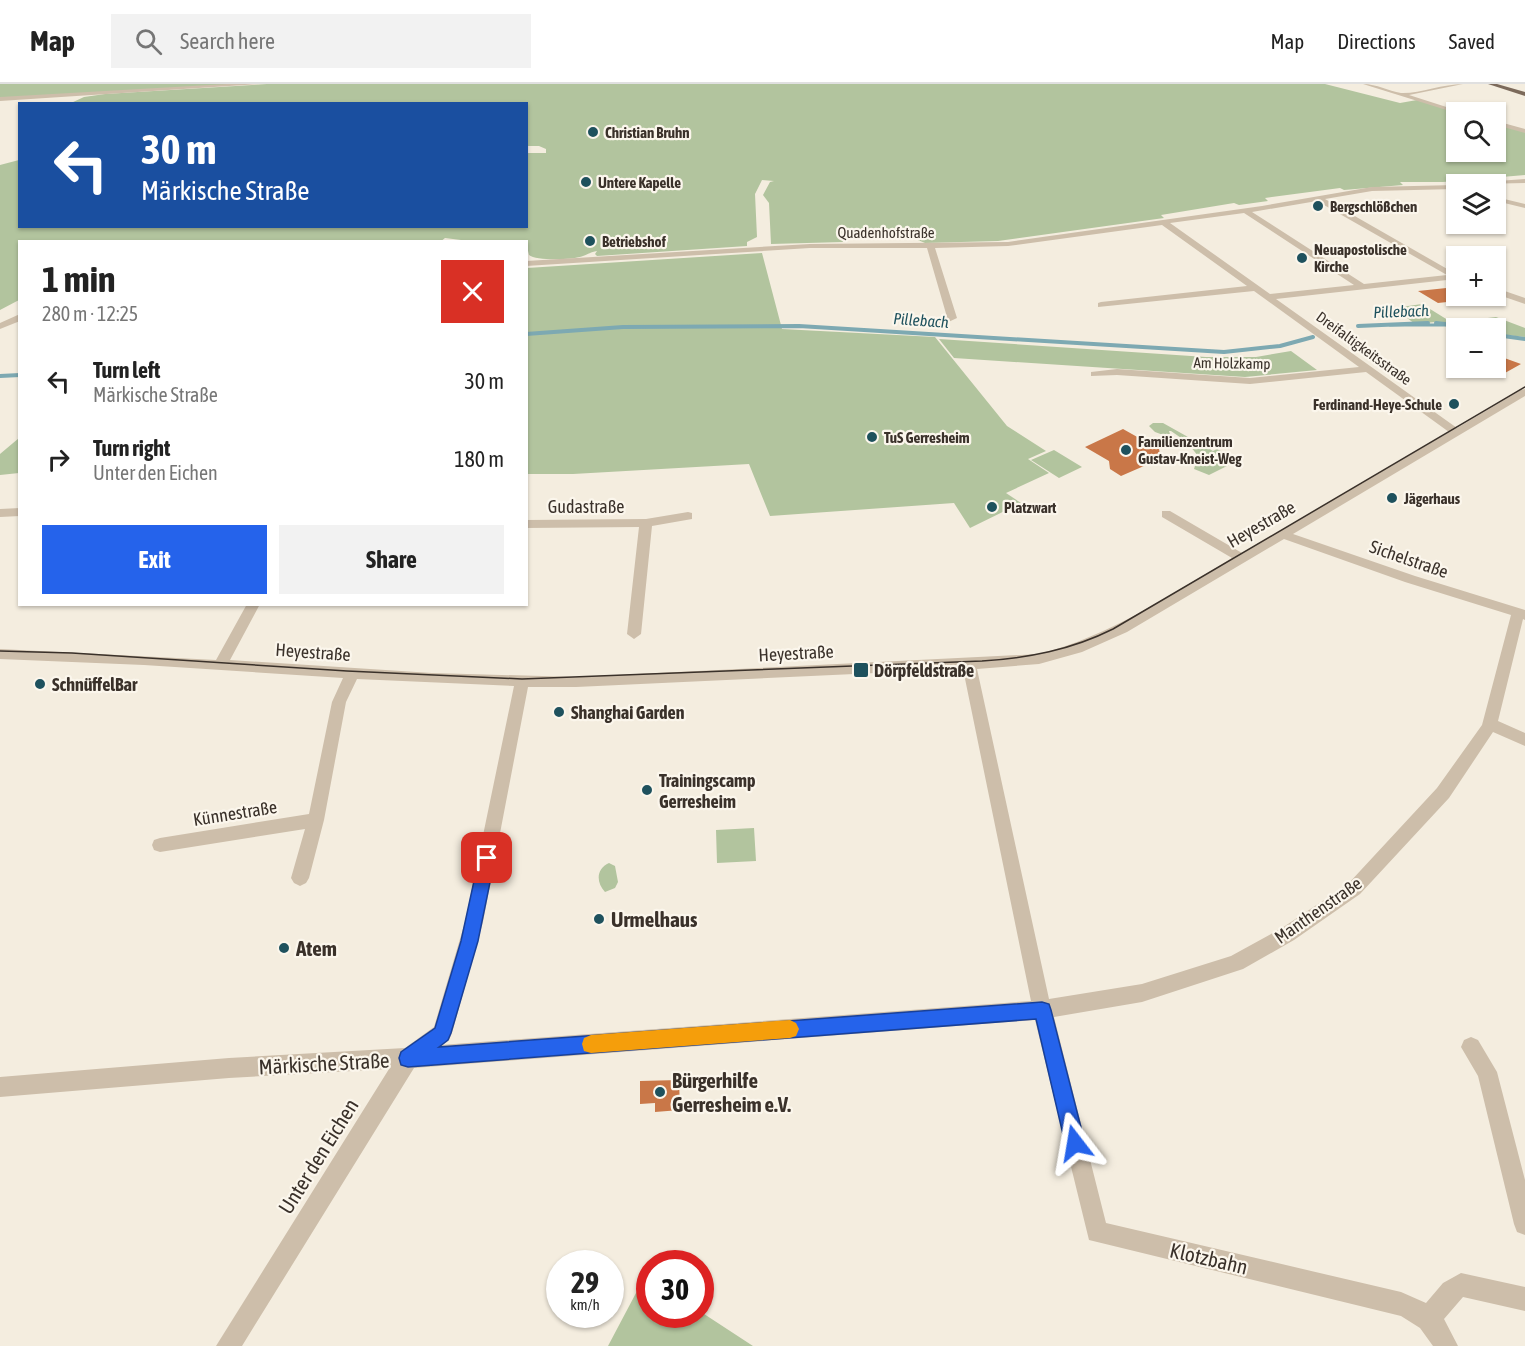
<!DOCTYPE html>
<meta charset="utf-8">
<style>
:root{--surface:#fff;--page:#f2f2f2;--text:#222;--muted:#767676;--line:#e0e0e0;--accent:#2563eb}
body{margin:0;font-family:"Asap Condensed",sans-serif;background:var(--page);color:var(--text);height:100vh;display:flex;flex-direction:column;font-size:22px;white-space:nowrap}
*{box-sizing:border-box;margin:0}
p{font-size:20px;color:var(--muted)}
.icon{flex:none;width:33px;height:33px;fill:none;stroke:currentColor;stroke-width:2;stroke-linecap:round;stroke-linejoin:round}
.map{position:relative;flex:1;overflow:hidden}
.sheet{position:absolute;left:18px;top:156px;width:510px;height:366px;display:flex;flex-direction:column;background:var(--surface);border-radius:0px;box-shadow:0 2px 4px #0004}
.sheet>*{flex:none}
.banner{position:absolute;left:18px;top:18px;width:510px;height:126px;border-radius:0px;box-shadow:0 2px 4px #0004;background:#1a4fa0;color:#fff;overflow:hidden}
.fabs{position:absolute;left:1446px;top:18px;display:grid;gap:12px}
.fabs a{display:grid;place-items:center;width:60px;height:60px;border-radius:0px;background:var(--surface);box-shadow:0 2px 4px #0004;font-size:30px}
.speed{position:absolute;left:546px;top:1166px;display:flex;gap:12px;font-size:30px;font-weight:700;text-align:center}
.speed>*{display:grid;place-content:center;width:78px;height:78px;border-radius:50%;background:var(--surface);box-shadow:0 2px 4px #0004;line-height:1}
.speed small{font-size:15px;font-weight:400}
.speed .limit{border:9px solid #d22;background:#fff;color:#111}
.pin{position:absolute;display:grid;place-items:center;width:51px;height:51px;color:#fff;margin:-26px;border-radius:12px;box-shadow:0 3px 9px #0006}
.me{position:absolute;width:66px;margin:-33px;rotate:346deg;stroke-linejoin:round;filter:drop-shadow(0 0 4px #0008)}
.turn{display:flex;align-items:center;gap:21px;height:126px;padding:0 24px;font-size:27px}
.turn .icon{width:78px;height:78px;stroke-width:2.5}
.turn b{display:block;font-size:42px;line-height:51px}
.round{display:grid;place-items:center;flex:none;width:63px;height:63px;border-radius:0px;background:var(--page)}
.head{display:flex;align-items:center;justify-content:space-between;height:102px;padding:0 24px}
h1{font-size:36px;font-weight:700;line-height:45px}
.primary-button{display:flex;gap:12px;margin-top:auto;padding:12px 24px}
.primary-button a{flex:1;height:69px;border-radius:0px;background:var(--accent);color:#fff;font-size:24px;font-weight:700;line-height:69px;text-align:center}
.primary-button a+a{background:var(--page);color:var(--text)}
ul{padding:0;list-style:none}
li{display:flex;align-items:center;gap:18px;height:78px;padding:0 24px}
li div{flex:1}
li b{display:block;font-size:22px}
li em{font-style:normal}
header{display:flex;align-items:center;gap:36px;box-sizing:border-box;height:84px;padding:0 30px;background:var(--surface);border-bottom:2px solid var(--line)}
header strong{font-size:28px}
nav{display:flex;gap:33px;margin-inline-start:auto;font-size:21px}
.search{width:420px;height:54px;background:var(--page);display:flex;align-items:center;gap:15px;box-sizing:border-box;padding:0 21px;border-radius:0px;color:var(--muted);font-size:22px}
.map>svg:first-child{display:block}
</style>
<header>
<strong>Map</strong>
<div class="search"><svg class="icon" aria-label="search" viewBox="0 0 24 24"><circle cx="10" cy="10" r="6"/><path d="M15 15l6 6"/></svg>Search here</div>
<nav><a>Map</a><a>Directions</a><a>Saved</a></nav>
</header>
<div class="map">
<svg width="1525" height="1262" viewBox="0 0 1525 1262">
<rect width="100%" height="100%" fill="#f4eddf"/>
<path fill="#b2c49e" d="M0,0h245l-245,14z
M267,0h1058l75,19 17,-3 39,12v40h40v-28l29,7v44l-82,7h-43l3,3 -59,5 -4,-2 -75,10 3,3 -29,4 -5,-2 -73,12 3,3 -166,23 -73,2 -14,-6 -68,2v3l-72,2 -2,-41 -6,-8 7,-13 4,-1 -12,-1 -7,14 2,43 -10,5v4l-150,10 -2,-2 2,-3c-7,1 -8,3 -14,5 -10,4 -47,5 -54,-1l-3,-13 -57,-1 -24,-3 -5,4h-420l-1,58 -19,10v-145l19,-5 1,66h506l1,-73h19v-4l-7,-3h-12l-1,-42 -455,-1 13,-6 21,-3z
M762,169l20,76 153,8 72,89 39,25 -18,8 21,14 -43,20 15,10 -51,25 -16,-25 -184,13 -21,-52 -176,10h-46v-206z
M1422,220l29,18 16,-2 10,6 -6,-6 25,-3 29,11v9l-29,-3v-6l-45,-2 -16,-4 -20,2 -21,-16z
M939,255l267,18h50l35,-6 26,19 -72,7 -291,-19z
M1153,339h10l50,28 4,-2 19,10 -1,3 -26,13 -15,-6 4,-13 -11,-14 -16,-11h-2l1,3 -4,2 -11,-4 -6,-6z
M19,354v35l-19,2v-21z
M1054,366l28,17 -23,11 -28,-18z
M754,744l2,33 -39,2 -1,-33z
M609,779l6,3 3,16 -3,6 -10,4c-9,-10 -9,-23 4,-29z
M645,1192l4,3 1,35h50l1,-2 52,34h-145z"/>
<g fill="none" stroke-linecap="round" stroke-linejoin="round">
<path stroke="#7da9b2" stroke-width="3" d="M1390,241h60"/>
<path stroke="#7da9b2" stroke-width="4" d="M1436,239l44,5
M1358,242l70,-3
M526,250l97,-7 176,-1 425,26 56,-6 33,-9
M1496,251l29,4
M0,292l20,-1"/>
</g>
<path fill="#c97748" d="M1456,203v14l-18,2 -20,-12z
M1496,271l25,9 -25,14z
M1123,345l25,14 10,-5 2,19 -2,1 2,1 -39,17 -11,-7 -1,-8 -24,-14z
M679,996l1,30 -25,2v-9l-15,1v-23z"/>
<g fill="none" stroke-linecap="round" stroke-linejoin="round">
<path fill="#cdbeaa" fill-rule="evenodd" d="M227,0h32l-259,17v-4z
M1363,0c14,0 25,7 38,9 17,1 42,-9 62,-9l-54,11 53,17 -6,1z
M1496,37l29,8v4l-29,-8z
M1525,95v4l-45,1 4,-2z
M1456,101v4l-84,2 -47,8 131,75v5l-180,20 181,129 64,-38 4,-1v7l-232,138 122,42 110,34v10l-2,-1 -25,102 27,12v13l-32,-14 -44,66 -89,96 -66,46 -51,29 -101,33 -88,15 52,206 295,69 25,11 17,-20 18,-10 64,14v24l-62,-14 -19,22 14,27h-25l-13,-18 -19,-12 -312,-76 -54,-220 -621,48 -172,278h-26l173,-277 -160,9 -229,19v-20l229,-19 176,-10 29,-21 31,-105 49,-236 -157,-7 -11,23 -22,118 -15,58 -3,5 -6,3 -6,-3 -3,-5 14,-49 -145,23 -6,-2 -2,-5 2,-5 6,-2 149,-24 23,-112 11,-24 -199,-13 -144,-6v-10l216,11 31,-56h13l-30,56 202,13 144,4 463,-23c71,-18 131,-59 193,-96l-70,-41v-6h8l72,42 207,-121 -83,-60 -116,12 -133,-9 -26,1v-4l26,-3 133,9 109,-11 -105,-76 -156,16v-4l3,-1 146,-16 -85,-61 -154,21 -73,2 22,70 -15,7 -5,-3 10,-5 -20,-69h-117l-284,18v-5l284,-17 198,-2 254,-36 110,-19zM1317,117l130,74 -83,9 -112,-72zM1244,129l110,72 -84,9 -100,-71zM1284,455l121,43 106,33 -29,110 -45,63 -89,96 -66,44 -51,28 -89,28 -93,15 -72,-330 62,-5 43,-12 45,-20zM963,585l68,332 -590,44 8,-5 3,-7 31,-111 45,-235h48z
M1496,113l29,7v4l-29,-7z
M1496,204l29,10v6l-29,-10z
M20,230v7l-20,8v-6z
M20,424v8l-20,1v-8z
M688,428l4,1v6l-40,7 -11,108 -7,5 -7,-5 12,-107 -113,1v-8l120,-1z
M1471,953l7,3 19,32 28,108v55l-8,-3 -3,-8 -36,-148 -17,-29 3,-7z"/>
<path fill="#7c6a5b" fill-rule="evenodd" d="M1488,0h9l28,8v4z"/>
<path stroke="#3a312a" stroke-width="1.5" d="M0,567l72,2 275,18 175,8 460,-18c46,-3 89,-11 131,-32l412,-242"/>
</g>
<path fill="#2563eb" stroke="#184099" stroke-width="1.5" d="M487,767l5,2 3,5 -17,83 -27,92 -3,7 -9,7 603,-45 7,2 2,6 34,133 -3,7 -7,3 -7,-3 -3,-7 -29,-124 -628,48 -7,-2 -2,-7 2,-6 34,-24 26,-87 18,-83 2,-5z"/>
<path fill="#f59e0b" d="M790,936l6,3 3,6 -3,7 -6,2 -199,15 -7,-2 -2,-7 2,-6 7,-3z"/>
<g fill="#1e515d" stroke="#fbf6ec" stroke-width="2">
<circle cx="593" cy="48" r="6"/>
<circle cx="586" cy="98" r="6"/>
<circle cx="1318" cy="122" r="6"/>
<circle cx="590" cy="157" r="6"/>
<circle cx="1302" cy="174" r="6"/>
<circle cx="1454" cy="320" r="6"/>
<circle cx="872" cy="353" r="6"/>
<circle cx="1126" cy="366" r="6"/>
<circle cx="1392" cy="414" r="6"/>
<circle cx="992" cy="423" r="6"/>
<rect x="853" y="578" width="16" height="16" rx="3"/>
<circle cx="40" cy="600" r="6"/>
<circle cx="559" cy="628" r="6"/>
<circle cx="647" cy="706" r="6"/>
<circle cx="599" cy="835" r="6"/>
<circle cx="284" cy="864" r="6"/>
<circle cx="660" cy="1008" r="6"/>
</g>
<g text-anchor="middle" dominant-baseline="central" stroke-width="4.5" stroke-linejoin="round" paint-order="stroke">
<g font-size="15" font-weight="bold" fill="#3a312a" stroke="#fbf6ec" text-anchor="start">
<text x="605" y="48">Christian Bruhn</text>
<text x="598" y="98">Untere Kapelle</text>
<text x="1330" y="122">Bergschlößchen</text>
<text x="602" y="157">Betriebshof</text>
<text x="1314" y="165">Neuapostolische<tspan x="1314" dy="17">Kirche</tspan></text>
<text x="1442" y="320" text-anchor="end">Ferdinand-Heye-Schule</text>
<text x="884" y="353">TuS Gerresheim</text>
<text x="1138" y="357">Familienzentrum<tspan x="1138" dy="17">Gustav-Kneist-Weg</tspan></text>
<text x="1404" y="414">Jägerhaus</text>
<text x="1004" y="423">Platzwart</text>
</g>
<g font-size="15" fill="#3a312a" stroke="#fbf6ec">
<text x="886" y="148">Quadenhofstraße</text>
<text transform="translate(1364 264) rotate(36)">Dreifaltigkeitsstraße</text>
<text transform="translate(1232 279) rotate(1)">Am Holzkamp</text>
</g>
<g font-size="16" font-style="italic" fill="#1e515d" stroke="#fbf6ec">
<text transform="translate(1401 227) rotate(-2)">Pillebach</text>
<text transform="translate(921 236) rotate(4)">Pillebach</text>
</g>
<g font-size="18" fill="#3a312a" stroke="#fbf6ec">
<text x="586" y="422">Gudastraße</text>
<text transform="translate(1261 440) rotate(-30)">Heyestraße</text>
<text transform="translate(1409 475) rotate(19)">Sichelstraße</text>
<text transform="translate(313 568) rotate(4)">Heyestraße</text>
<text transform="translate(796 569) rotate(-3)">Heyestraße</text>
<text transform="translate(235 729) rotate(-9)">Künnestraße</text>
<text transform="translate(1318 826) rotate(-35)">Manthenstraße</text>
</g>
<g font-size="18" font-weight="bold" fill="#3a312a" stroke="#fbf6ec" text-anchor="start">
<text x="874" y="586">Dörpfeldstraße</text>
<text x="52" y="600">SchnüffelBar</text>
<text x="571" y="628">Shanghai Garden</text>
<text x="659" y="696">Trainingscamp<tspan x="659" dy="21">Gerresheim</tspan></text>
</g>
<g font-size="21" font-weight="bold" fill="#3a312a" stroke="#fbf6ec" text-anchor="start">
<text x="611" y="835">Urmelhaus</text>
<text x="296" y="864">Atem</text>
<text x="672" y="996">Bürgerhilfe<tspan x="672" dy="24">Gerresheim e.V.</tspan></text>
</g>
<g font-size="21" fill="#3a312a" stroke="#fbf6ec">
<text transform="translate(324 979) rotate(-3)">Märkische Straße</text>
<text transform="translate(318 1072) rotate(-58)">Unter den Eichen</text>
<text transform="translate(1209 1174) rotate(13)">Klotzbahn</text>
</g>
</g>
</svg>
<div class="fabs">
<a><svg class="icon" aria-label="search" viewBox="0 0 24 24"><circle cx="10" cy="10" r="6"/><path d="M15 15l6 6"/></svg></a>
<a><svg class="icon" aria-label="layers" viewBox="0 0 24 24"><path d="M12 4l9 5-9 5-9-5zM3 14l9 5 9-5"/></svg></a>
<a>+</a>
<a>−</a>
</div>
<div class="speed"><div>29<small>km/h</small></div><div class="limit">30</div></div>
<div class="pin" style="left:487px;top:774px;background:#d93025"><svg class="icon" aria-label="arrive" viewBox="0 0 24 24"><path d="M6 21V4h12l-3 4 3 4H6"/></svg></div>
<svg class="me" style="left:1075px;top:1059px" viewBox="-20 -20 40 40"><path d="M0-17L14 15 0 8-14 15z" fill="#2563eb" stroke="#fff" stroke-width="4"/></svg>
<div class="banner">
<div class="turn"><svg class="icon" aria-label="left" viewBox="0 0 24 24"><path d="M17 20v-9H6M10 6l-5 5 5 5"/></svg><div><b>30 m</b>Märkische Straße</div></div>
</div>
<section class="sheet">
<div class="head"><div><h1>1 min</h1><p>280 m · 12:25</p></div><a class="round" style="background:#d93025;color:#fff"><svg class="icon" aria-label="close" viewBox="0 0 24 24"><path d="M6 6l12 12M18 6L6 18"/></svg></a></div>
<ul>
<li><svg class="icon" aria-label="left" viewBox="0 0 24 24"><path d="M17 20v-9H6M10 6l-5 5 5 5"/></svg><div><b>Turn left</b><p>Märkische Straße</p></div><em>30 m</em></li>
<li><svg class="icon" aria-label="right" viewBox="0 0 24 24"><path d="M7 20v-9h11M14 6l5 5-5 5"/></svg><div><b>Turn right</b><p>Unter den Eichen</p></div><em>180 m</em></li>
</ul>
<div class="primary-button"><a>Exit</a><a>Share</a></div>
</section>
</div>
